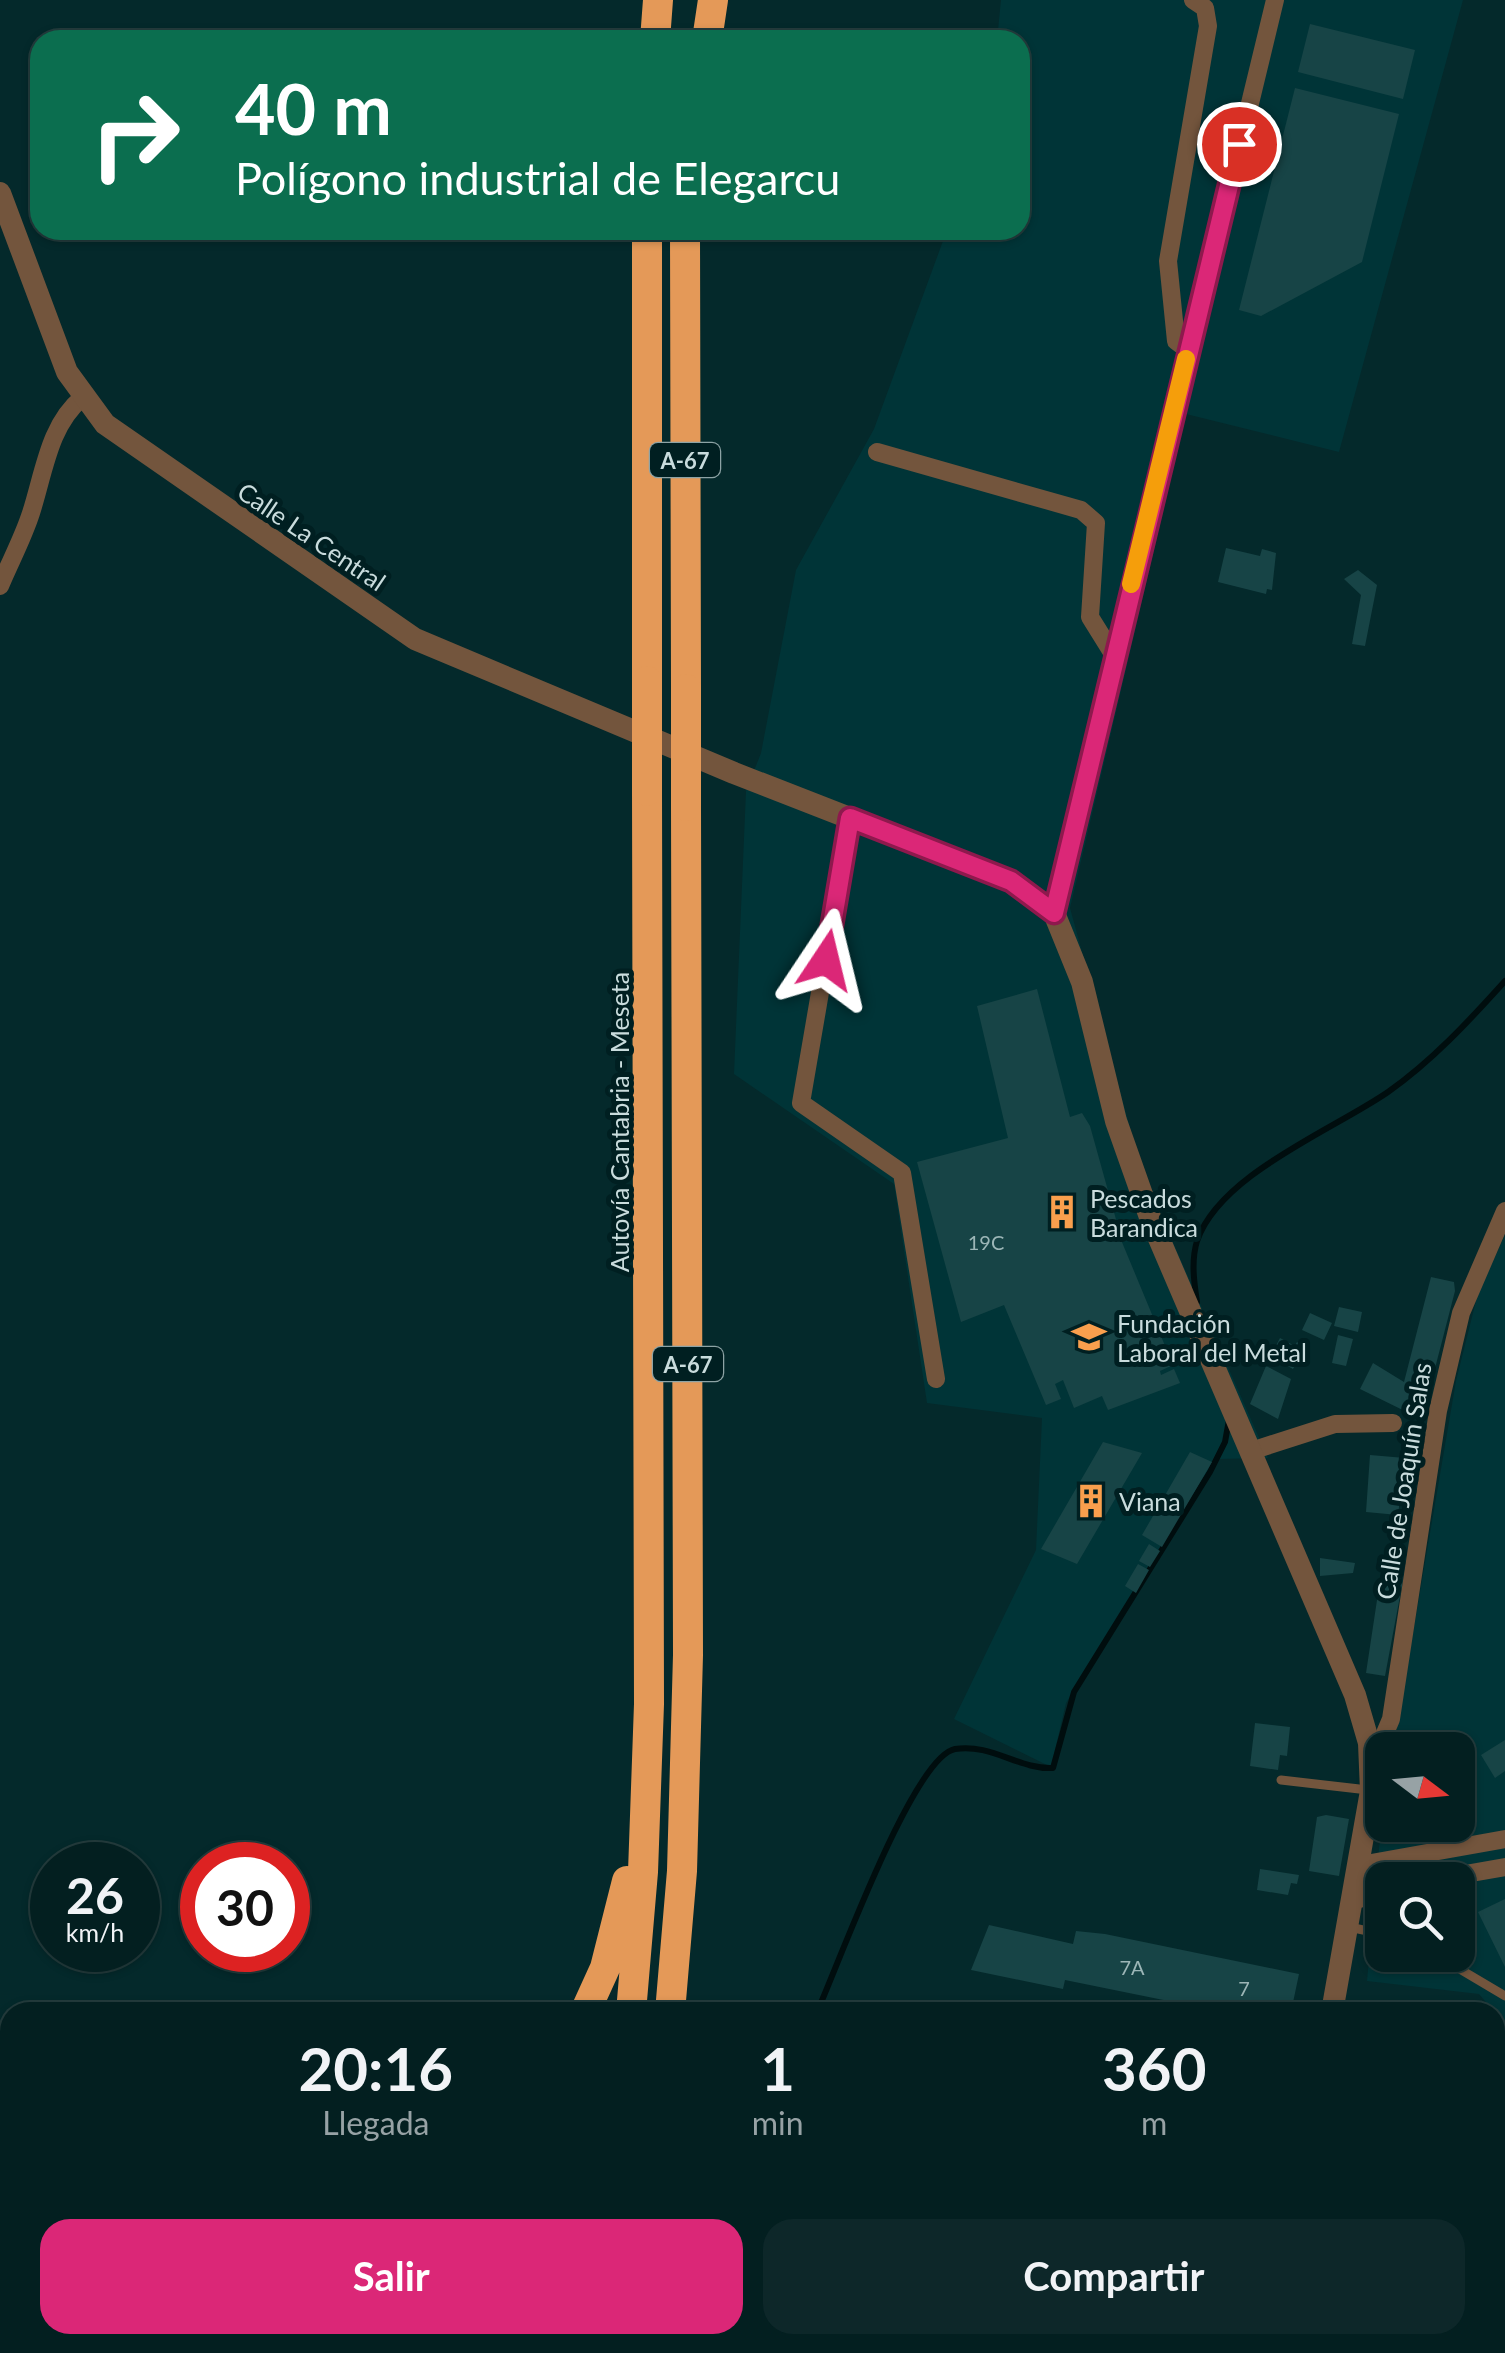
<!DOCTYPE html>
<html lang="es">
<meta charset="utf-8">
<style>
:root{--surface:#031f20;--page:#0d2729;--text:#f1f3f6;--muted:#97a2a5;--line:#243d3e;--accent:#db2777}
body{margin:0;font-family:Lato,sans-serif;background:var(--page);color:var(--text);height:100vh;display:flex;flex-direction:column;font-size:38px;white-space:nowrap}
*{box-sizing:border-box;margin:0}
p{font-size:32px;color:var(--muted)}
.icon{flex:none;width:55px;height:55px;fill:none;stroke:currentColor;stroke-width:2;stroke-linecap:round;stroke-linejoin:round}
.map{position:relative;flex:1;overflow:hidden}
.panel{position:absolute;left:0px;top:2002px;width:1505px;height:352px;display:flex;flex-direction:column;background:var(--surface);border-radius:30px 30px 0 0;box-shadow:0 2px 8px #0004,0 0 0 2px var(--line)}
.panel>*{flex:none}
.top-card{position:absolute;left:30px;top:30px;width:1000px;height:210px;border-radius:30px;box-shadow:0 2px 8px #0004,0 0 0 2px var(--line);background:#0b6e4f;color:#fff;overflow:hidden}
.needle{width:65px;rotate:106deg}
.controls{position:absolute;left:1365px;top:1732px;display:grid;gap:20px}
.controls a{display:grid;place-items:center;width:110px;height:110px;border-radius:20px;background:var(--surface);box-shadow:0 2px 8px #0004,0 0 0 2px var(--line);font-size:50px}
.speed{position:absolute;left:30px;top:1842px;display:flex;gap:20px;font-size:50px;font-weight:700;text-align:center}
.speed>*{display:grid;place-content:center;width:130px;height:130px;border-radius:50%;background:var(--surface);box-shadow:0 2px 8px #0004,0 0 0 2px var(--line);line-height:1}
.speed small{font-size:25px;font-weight:400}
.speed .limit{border:15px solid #d22;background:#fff;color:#111}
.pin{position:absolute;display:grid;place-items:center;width:85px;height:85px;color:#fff;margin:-42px;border:5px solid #fff;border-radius:50%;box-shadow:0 2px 10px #0007}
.me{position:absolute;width:110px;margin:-55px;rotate:10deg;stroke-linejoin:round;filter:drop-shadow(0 0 8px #0008)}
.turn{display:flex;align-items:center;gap:35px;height:210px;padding:0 40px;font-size:45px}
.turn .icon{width:130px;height:130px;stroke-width:2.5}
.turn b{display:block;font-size:70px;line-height:85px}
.eta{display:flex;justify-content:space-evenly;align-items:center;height:170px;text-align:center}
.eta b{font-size:60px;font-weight:700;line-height:70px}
.action{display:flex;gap:20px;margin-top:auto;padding:20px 40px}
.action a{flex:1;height:115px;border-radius:30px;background:var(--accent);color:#fff;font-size:40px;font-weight:700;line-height:115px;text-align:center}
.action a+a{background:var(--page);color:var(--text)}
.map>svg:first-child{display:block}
</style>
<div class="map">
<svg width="1505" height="2353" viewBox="0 0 1505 2353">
<rect width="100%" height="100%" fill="#04292b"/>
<path fill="#003437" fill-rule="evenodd" d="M1001,0h462l-124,452 -153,-38 -116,494 72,264 126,286 -52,1 -150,244 -15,64 -97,-48 82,-169 6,-132 -115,-15 -33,-219 -160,-110 12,-283 15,-38 35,-183 78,-141 73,-199h73v-190h-23z
M1505,1235v790l-26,-31 -112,-13 15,-165v9h76v-75h-65l63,-369 22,-88zM1382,1880h76v75h-76z
M1020,2345h246l-1,8h-252z"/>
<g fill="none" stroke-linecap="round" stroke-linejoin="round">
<path stroke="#000d0e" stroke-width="6" d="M1197,1302c-3,-20 -6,-41 0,-61 23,-67 136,-111 191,-149 44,-31 81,-71 117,-111
M817,2012c21,-46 96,-255 138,-263 36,-6 65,21 98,19l21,-76 136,-220 15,-30 4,-22"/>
</g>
<path fill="#174446" d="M1310,24l105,26 -12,49 -105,-27z
M1295,88l104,26 -37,148 -101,54 -22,-6z
M1226,548l34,8 2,-7 14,4 -4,37 -5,-1 -1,5 -48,-12z
M1358,570l19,15 -12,61 -13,-2 9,-49 -17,-16z
M1037,989l33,128 12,-4 8,13 27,97 -17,7 3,11 16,-6 54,130 -13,6 1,4 13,-6 6,14 -72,27 -6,-14 -28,12 -11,-28 -8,4 6,15 -15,6 -42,-100 -43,17 -44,-160 91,-24 -31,-132z
M1431,1277l23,5 1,9 -22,85 -5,12 -13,-3 14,8 -6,27 -63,-31 13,-26 31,19z
M1339,1307l23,5 -4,20 -24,-6z
M1310,1313l22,10 -8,17 -22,-10z
M1338,1335l15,4 -7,27 -14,-3z
M1280,1338l13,7 -10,19 -13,-7z
M1297,1342l8,5 -12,22 -9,-5z
M1266,1366l25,13 -13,40 -28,-15z
M1103,1442l39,11 -65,111 -36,-15z
M1190,1452l22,10 -50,85 -20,-12z
M1370,1455l35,3 -7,57 -32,-3z
M1149,1544l11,7 -10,16 -11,-6z
M1320,1558l35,5 -2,10 -33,3z
M1138,1564l11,6 -13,23 -11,-7z
M1382,1567l19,3 2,10 -18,96 -19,-3z
M1255,1723l35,4 -3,29 -7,-1 -2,15 -28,-4z
M1505,1740v31l-10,7 -14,-23z
M1326,1815l23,4 -10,57 -30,-5 8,-54z
M1260,1869l39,6 -2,9 -6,-1 -3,12 -31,-5z
M1505,1899v68l-27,-55z
M989,1925l84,19 3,-13 29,3 194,40 -8,38h-98l2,-10 -6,-1 -1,4 -123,-25 -2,9 -92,-19z
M1495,2056l10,11v80l-5,5 -5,-5z
M1495,2242l10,1v38l-10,-1z
M1020,2345h44l-7,8h-44z
M1109,2345l27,4v4h-28z
M1238,2345h28l-1,8h-28z"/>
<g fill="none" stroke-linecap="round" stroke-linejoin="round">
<path stroke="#527072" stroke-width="4" stroke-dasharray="8 5" stroke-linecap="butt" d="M906,2345l5,8
M936,2353l6,-8"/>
<path stroke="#73553d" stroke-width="9" d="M1281,1780l87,10
M1349,1927l33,7
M1436,1955l69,41
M1006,2353l7,-8
M1098,2353l3,-8
M1217,2353l1,-8"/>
<path stroke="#73553d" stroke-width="18" d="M1188,350l-12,-9 -8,-80 40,-235 -3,-18 -12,-8
M877,452l204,58 15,13 -6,94 23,37
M0,586c10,-24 23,-48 31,-73 13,-40 18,-88 51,-115
M850,818l-49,285 101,70 34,206
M1054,913l221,-913
M1251,1451l84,-27 58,-1
M1372,1764l19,-45 47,-308 23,-98 44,-102
M1360,1865l145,-26
M1431,1880l74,-13
M1355,1900l27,-7
M1495,2326l10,1"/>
<path stroke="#73553d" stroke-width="22" d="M0,193l67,179 38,52 310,215 319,134 277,108 43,32 28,69 34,139 35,99 204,475 14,48 2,48 -39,221
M1290,2353v-8"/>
<path stroke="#e49958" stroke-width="30" d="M655,40l3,-40
M707,40l6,-40
M685,230l1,459
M647,681v-451
M585,2012l20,-44 22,-87
M631,2012l12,-140 6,-168 -2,-913
M670,2012l12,-141 6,-216 -2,-849
M284,2345l3,8
M821,2345l6,8
M854,2345l5,8
M172,2353l6,-8
M564,2353l2,-8
M604,2353l3,-8
M630,2353l7,-8"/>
<path stroke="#e49958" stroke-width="30" d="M647,681v110
M686,806v-117"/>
</g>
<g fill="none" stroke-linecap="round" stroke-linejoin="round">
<g stroke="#8e194d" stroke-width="25">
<path id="route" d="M826,960l24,-142 161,63 43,32 185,-769"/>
</g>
<use href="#route" stroke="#db2777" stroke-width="18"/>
<path stroke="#f59e0b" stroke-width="18" d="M1131,584l55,-225"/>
</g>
<defs>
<g id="building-bare" transform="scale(2.7)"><path d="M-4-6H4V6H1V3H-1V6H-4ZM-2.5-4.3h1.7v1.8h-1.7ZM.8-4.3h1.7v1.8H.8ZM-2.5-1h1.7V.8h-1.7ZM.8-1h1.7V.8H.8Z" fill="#f99f4d" stroke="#001f21" stroke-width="2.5" paint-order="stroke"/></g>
<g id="school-bare" transform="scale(2.7)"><path d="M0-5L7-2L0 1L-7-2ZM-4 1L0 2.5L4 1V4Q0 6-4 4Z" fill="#f99f4d" stroke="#001f21" stroke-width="2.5" paint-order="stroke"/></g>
</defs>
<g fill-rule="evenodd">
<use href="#building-bare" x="1062" y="1212"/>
<use href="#school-bare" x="1089" y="1337"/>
<use href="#building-bare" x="1091" y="1501"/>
</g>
<g text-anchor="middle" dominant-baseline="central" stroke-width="10" stroke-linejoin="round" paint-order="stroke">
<g font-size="20" fill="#9cb6b7">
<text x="986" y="1242">19C</text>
<text x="1132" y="1967">7A</text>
<text x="1244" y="1988">7</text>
</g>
<g fill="#001f21" stroke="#8da3a5" stroke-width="2.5">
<rect x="650" y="443" width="70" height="34" rx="8"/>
<rect x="653" y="1347" width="70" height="34" rx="8"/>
</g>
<g font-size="22" font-weight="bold" fill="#c9dcdd">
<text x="685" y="460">A-67</text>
<text x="688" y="1364">A-67</text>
</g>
<g font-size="25" fill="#c9dcdd" stroke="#001f21">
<text transform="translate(312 536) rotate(34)">Calle La Central</text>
<text transform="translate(619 1122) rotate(-90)">Autovía Cantabria - Meseta</text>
<text transform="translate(1403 1481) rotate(-81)">Calle de Joaquín Salas</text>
</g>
<g font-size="25" fill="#c9dcdd" stroke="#001f21" text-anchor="start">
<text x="1090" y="1198">Pescados<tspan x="1090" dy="29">Barandica</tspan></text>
<text x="1117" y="1323">Fundación<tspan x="1117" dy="29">Laboral del Metal</tspan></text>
<text x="1119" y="1501">Viana</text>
</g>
</g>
</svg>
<div class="controls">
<a><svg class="needle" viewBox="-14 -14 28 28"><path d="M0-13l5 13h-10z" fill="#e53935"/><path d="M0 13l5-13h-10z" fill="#97a2a5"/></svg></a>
<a><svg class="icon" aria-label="search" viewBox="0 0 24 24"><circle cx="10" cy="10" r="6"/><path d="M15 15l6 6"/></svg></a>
</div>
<div class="speed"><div>26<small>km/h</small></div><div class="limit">30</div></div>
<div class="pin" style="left:1239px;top:144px;background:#d93025"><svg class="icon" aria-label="arrive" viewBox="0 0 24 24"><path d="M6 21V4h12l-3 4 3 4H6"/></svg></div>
<svg class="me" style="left:826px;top:960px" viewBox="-20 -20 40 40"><path d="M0-17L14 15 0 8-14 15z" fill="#db2777" stroke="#fff" stroke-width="4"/></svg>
<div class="top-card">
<div class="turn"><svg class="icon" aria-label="right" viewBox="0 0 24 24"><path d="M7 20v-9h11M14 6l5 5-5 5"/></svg><div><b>40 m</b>Polígono industrial de Elegarcu</div></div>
</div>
<section class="panel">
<div class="eta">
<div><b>20:16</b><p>Llegada</p></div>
<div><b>1</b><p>min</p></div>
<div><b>360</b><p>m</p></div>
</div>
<div class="action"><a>Salir</a><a>Compartir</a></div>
</section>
</div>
